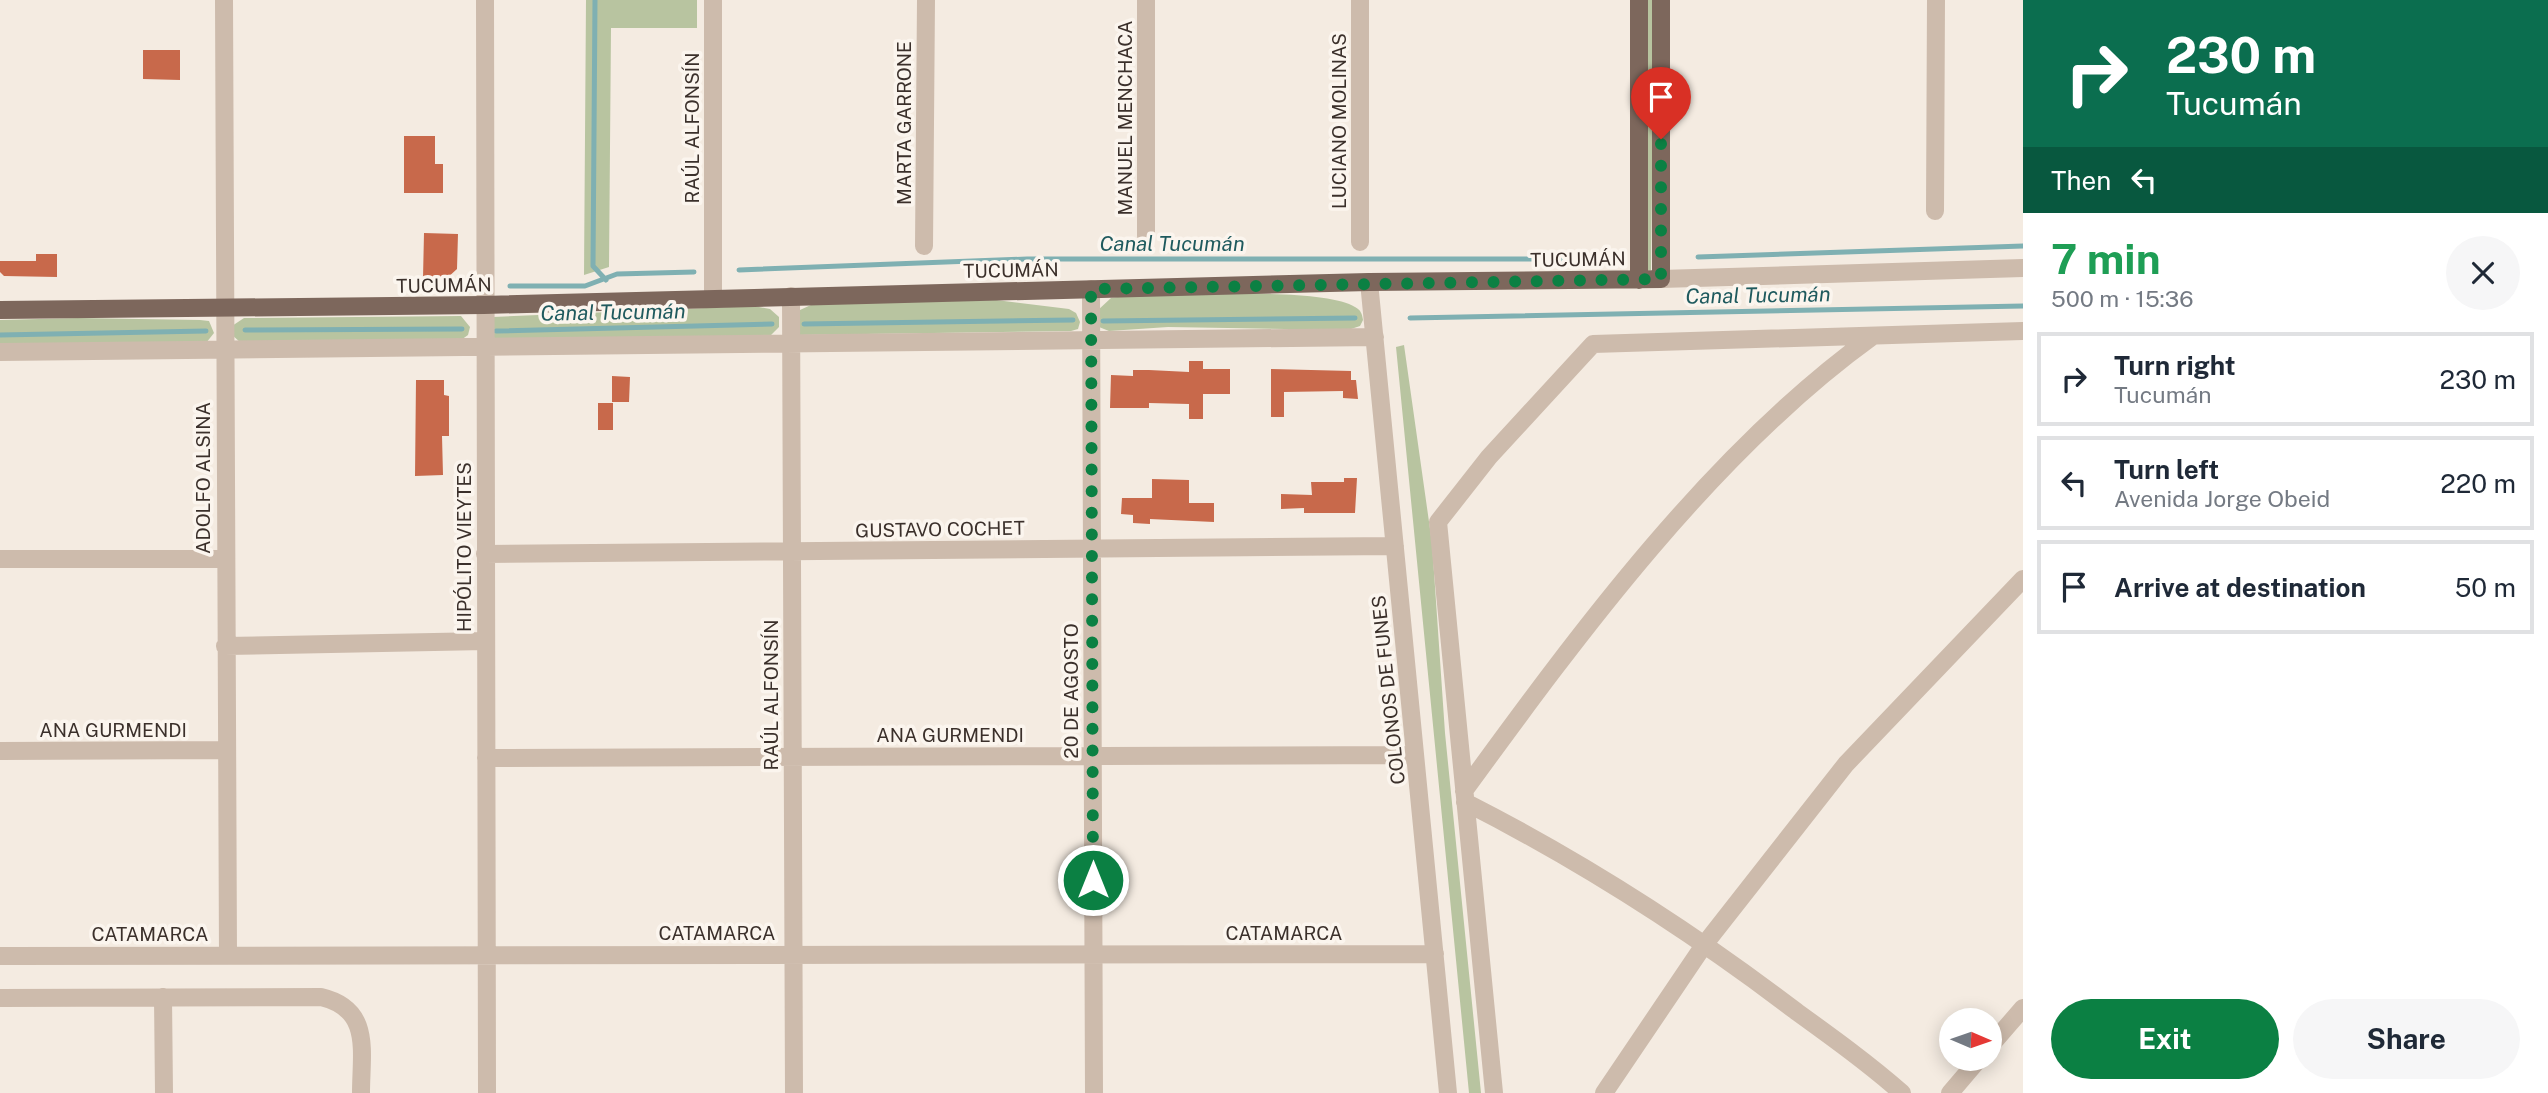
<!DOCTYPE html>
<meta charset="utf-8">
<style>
:root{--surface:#fff;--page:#f6f6f7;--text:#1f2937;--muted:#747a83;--line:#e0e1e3;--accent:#0b8043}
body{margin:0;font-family:"Public Sans",sans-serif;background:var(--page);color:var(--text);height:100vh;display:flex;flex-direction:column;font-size:26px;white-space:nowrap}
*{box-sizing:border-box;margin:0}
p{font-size:23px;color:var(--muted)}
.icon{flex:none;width:38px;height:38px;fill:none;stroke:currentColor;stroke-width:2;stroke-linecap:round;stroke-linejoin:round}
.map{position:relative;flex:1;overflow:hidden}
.details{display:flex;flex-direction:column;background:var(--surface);width:525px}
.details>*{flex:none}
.top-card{background:#0b6e4f;color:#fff;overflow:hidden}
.needle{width:46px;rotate:92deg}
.controls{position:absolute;left:1939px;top:1008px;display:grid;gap:14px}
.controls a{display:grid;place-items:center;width:63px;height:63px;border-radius:50%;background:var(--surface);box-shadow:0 4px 18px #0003;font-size:35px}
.pin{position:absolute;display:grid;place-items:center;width:60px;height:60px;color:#fff;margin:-72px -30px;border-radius:50% 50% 50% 0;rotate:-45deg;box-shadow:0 0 7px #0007}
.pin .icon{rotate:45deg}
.me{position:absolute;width:77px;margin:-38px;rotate:0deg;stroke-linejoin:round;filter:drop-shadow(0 0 5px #0008)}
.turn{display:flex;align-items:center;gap:24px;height:147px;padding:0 28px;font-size:32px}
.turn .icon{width:91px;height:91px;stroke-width:2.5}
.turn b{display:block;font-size:49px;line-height:60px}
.then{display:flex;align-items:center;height:66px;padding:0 28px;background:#0003;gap:14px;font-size:26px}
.round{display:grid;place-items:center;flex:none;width:74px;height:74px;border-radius:37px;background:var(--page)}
.overview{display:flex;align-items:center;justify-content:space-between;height:119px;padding:0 28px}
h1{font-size:42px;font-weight:700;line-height:52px;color:#1e9e55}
.cta{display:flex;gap:14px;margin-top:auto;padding:14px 28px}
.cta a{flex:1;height:80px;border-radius:42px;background:var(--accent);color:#fff;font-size:28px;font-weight:700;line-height:80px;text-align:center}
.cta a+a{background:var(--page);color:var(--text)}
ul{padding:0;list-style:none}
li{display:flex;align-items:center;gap:21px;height:94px;margin:0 14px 10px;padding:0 14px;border:4px solid var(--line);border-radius:0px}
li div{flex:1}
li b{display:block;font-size:26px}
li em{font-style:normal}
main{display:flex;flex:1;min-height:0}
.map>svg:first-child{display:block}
</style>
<main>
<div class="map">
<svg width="2023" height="1093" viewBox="0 0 2023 1093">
<rect width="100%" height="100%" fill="#f4ebe1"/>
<path fill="#b8c4a0" d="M586,0h111v28h-86l-2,239 -25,8z
M1645,0h9l-3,270h-4z
M1124,296c45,0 199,-10 231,11 6,3 7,7 8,13l-3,6 -12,4 -180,-3 -59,4 -10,-4 -2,-16 14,-13z
M996,300l73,9 7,4 4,9 -2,7 -7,2 -272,4 -4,-16 5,-9 13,-6z
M754,306l16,3 9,8v10l-9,9 -268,5 -9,-3v-21z
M461,316l9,11 -2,8 -7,5 -220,3 -10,-9 1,-8 12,-8z
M78,318l122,2 9,1 5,12 -8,10 -206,1v-24z
M1404,345l28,198 13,190 36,360h-12l-73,-746z"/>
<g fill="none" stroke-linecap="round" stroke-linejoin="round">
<path stroke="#7fb0b2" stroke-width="5" d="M595,0l-2,266 13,14
M1698,257l325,-11
M739,270l288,-11h578
M510,286h75l32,-12 77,-2
M1410,318l613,-12
M1103,321l252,-3
M804,324l269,-4
M245,330l217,-1
M496,331l276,-7
M0,335l206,-4"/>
</g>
<path fill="#c8694b" d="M143,50h37v30l-37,-1z
M404,136h31v28h8v29h-39z
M424,233l34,1 -1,35 -11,10 -23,-1z
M36,254h21v23l-53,-1 -4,-4v-11h36z
M1189,361h14v8h27v25h-27v25h-14v-15l-40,-1v5h-39l1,-33 22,1v-6h16l40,2z
M1271,369l80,2v9h5l2,19 -15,-1v-7l-59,1v25h-13z
M612,376l18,1 -1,25h-17z
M416,380h28v15l5,1v40h-7l1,39 -28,1z
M598,403h15v27h-15z
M1344,478h13l-2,35h-51v-5l-23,1v-15l31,1 -1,-13h33z
M1152,479l37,1v23h25v19l-64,-3v5l-17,-1v-8l-12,-1 1,-16h30z"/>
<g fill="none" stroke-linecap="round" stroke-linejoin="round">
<path stroke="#cdbbac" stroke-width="18" d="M224,0l4,955
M485,0l2,1093
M1146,0v236
M1935,211l1,-211
M1360,242v-242
M924,246l2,-246
M1661,279l362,-11
M1369,282l79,811
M1091,289l3,804
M791,296l3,797
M713,298v-298
M0,352l1375,-15
M485,554l910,-8
M0,559h225
M225,646l260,-5
M0,751l226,-1
M486,758l929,-3
M1464,791c115,-158 249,-340 409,-455
M1465,802c118,60 227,130 332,210 36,26 72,52 105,81
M0,956l1435,-2
M163,997l1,96
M0,998l321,-1c51,12 40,54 40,96
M1990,1046l33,-38
M1494,1093l-56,-571 51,-65 104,-113 430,-13
M1604,1093l100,-148 142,-181 177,-185
M1950,1093l29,-34"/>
<path stroke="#7d675c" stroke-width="18" d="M1639,280v-280
M0,310l484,-5 885,-23 292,-3v-279"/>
</g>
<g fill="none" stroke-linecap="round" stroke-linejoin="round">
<path stroke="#0b8043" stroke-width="12" stroke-dasharray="0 21.6" d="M1093,880l-2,-591 570,-10v-140"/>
</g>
<g text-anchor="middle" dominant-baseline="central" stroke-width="7" stroke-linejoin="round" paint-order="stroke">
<g font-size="19" fill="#3b302b" stroke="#fbf5ee">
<text transform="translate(1125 118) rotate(-90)">MANUEL MENCHACA</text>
<text transform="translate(1339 121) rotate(-90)">LUCIANO MOLINAS</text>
<text transform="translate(904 123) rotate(-90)">MARTA GARRONE</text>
<text transform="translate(692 128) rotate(-90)">RAÚL ALFONSÍN</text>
<text transform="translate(1578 259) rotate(-1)">TUCUMÁN</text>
<text transform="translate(1011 270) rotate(-1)">TUCUMÁN</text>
<text transform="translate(444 285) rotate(-1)">TUCUMÁN</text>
<text transform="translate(203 478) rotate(-90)">ADOLFO ALSINA</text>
<text transform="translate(940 529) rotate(-1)">GUSTAVO COCHET</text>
<text transform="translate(464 547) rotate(-90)">HIPÓLITO VIEYTES</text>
<text transform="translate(1388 690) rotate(-96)">COLONOS DE FUNES</text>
<text transform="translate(1071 691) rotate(-90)">20 DE AGOSTO</text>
<text transform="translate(771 695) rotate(-90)">RAÚL ALFONSÍN</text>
<text x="113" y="730">ANA GURMENDI</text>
<text x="950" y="735">ANA GURMENDI</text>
<text x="717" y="933">CATAMARCA</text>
<text x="1284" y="933">CATAMARCA</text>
<text x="150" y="934">CATAMARCA</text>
</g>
<g font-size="21" font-style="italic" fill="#1f5a5e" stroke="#fbf5ee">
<text x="1172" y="243">Canal Tucumán</text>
<text transform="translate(1758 295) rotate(-1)">Canal Tucumán</text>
<text transform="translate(613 312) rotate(-1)">Canal Tucumán</text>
</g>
</g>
</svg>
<div class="controls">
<a><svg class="needle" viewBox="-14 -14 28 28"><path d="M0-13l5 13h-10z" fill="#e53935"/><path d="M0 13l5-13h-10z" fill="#747a83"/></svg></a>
</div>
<div class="pin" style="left:1661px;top:139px;background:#d93025"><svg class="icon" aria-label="arrive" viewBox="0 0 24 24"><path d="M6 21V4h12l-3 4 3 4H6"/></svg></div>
<svg class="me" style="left:1093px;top:880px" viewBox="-20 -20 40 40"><circle r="17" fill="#0b8043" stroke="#fff" stroke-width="3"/><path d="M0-11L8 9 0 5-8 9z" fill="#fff"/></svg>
</div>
<section class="details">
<div class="top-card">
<div class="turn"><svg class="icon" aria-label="right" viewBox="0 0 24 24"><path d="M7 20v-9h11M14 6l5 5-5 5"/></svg><div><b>230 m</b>Tucumán</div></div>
<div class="then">Then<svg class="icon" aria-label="left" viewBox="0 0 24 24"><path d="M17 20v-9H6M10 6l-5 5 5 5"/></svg></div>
</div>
<div class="overview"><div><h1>7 min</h1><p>500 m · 15:36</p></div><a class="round"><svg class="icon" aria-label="close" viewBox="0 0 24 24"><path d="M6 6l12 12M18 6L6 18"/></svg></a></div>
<ul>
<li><svg class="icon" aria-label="right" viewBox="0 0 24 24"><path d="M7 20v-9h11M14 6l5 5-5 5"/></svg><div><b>Turn right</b><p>Tucumán</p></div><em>230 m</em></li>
<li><svg class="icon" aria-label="left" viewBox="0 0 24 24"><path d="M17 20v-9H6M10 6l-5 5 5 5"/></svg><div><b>Turn left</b><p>Avenida Jorge Obeid</p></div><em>220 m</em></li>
<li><svg class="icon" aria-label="arrive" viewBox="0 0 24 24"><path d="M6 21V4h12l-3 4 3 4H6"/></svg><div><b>Arrive at destination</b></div><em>50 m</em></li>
</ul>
<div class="cta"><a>Exit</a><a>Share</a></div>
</section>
</main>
